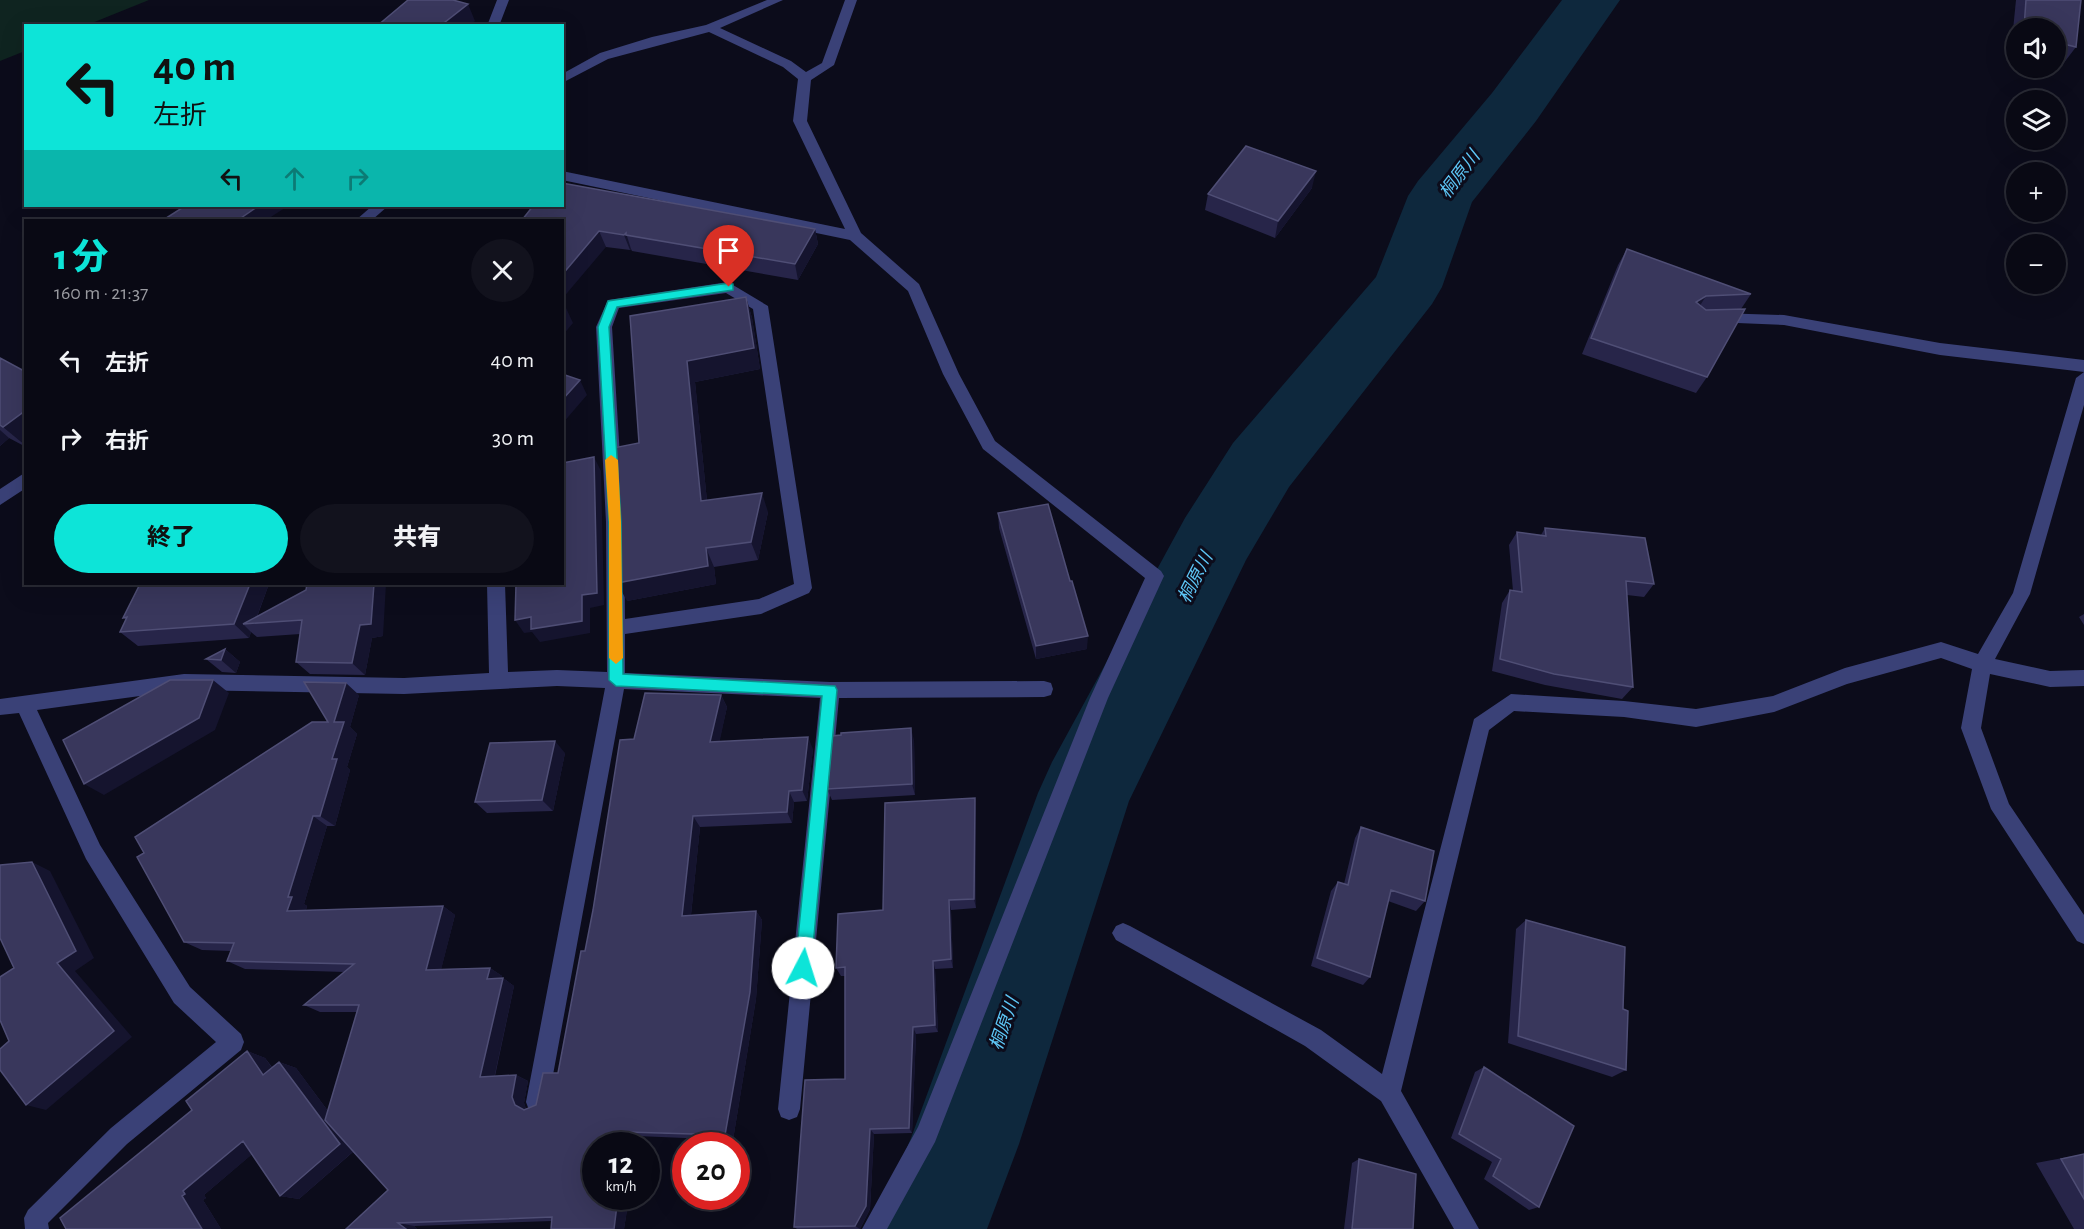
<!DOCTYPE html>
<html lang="ja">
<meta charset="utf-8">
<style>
:root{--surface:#090914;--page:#12121d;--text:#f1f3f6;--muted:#999aa0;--line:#292a34;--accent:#0de4d8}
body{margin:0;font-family:"Alegreya Sans","Noto Sans JP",sans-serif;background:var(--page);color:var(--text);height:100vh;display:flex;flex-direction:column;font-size:22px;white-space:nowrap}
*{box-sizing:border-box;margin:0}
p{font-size:20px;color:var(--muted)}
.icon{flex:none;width:33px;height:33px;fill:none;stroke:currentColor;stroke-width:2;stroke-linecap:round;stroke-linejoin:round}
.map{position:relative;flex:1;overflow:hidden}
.side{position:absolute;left:24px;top:219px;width:540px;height:366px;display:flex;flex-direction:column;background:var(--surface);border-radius:0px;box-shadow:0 6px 24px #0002,0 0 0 2px var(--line)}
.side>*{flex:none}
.top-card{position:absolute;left:24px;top:24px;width:540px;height:183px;border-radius:0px;box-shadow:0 6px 24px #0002,0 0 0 2px var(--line);background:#0de4d8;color:#111;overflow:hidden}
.buttons{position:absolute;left:2006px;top:18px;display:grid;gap:12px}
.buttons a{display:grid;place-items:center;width:60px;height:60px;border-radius:50%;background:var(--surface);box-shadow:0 6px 24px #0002,0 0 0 2px var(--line);font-size:30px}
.speed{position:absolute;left:582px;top:1132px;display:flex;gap:12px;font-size:30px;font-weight:700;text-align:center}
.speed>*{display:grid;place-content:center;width:78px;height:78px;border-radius:50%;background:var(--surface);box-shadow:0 6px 24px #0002,0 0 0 2px var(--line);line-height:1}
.speed small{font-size:15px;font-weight:400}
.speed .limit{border:9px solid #d22;background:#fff;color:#111}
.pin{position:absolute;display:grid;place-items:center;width:51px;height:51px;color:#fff;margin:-62px -26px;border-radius:50% 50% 50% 0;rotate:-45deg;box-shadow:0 0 6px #0007}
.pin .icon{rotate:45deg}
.me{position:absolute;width:66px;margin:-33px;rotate:5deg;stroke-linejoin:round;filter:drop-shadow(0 0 4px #0008)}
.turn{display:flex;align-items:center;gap:21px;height:126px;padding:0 30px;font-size:27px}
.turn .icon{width:78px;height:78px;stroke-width:2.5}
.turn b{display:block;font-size:42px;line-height:51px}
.lanes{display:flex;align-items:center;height:57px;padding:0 30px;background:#0003;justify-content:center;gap:30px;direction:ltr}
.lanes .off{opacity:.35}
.round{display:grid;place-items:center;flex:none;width:63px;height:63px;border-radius:32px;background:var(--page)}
.headline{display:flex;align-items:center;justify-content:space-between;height:102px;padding:0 30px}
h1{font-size:36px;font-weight:800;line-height:45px;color:var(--accent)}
.button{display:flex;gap:12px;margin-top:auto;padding:12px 30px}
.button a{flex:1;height:69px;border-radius:36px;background:var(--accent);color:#111;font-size:24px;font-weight:800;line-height:69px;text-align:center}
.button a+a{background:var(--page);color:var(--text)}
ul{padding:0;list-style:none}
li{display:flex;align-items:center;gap:18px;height:78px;padding:0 30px}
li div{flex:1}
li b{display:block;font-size:22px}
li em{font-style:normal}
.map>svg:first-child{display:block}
</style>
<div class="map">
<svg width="2084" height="1229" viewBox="0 0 2084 1229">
<rect width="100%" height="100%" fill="#0c0c1b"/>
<path fill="#0f2420" d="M0,0h149l-62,25 -61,1 -1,25 -25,10z"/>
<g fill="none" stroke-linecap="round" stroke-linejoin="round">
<path fill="#0e283d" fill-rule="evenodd" d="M1562,0h58l-84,121 -64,81 -30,85 -10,17 -143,183 -43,73 -117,241 -110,343 -32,85h-114l38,-91 127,-345 14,-31 133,-244 48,-75 143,-166 32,-81 10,-15 74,-88z"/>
<path fill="#3a4177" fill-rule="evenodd" d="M497,0h12l-10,26h-12z
M767,0h16l-63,28 71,33 15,11 16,-9 23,-63h12l-23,65 -23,15 -4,41 54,112 58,51 40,90 36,67 166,130 3,5 -56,122 -173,444 -48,87h-25l56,-102 172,-429 55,-120 -162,-129 -40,-75 -35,-83 -58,-51 -288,-60v-9l283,58 -52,-108 5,-42 -15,-12 -74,-35 -101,27 -46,24v-9l38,-21 52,-16 54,-12z
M372,206h16l-16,14h-16z
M728,282l40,24 44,282 -3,5 -48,21 -136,20v39l205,9 214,-1 7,2 2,6 -2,6 -7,2 -205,1 -39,411 -3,8 -8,3 -8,-3 -3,-8 42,-411 -196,-9 -76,413 -3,8 -8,3 -8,-3 -3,-8 79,-414 -48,-2 -153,8 -220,-4 -147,20 63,135 90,142 51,47 3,8 -3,8 -114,94 -79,79 1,6h-24l-1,-11 4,-8 83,-82 105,-86 -42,-39 -88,-144 -67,-146 -19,2v-16l184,-25 220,4 85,-5 -2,-89h18l3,88 49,-2 50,2 -1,-150 -10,-195 12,-27zM726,293l27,16 41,275 -35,15 -134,20 -1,-97 -12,-195 7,-19z
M1718,313l66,2 156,28 144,17v12l-144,-17 -156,-30 -71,-3 -3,-4z
M2084,372v33l-54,189 -35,65 55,12 34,-1v16l-34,1 -60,-13 -9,54 28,76 75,111v29l-7,-3 -86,-132 -30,-81 11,-59 -31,-11 -94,26 -73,28 -78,15 -72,-10 -110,-6 -25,19 -88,361 78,138h-25l-73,-128 -76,-55 -189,-106 -4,-7 4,-7 7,-3 7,3 191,104 61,44 92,-355 37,-25 113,7 72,8 77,-13 72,-28 96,-26 37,12 35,-61 63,-215z
M26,472v16l-26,17v-16z"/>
</g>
<path fill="#272549" d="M2016,0h65l-5,47 -13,17 -8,-2v-34h-39v24l-5,-2z
M1312,188l-37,50 -70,-28 3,-16z
M562,220l253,9 3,15 -20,36 -166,-29 -1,-2 -1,1 -24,-3z
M1627,249l124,45 -10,15 -34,68 -11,16 -114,-39 36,-89z
M746,297l6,21 8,51 -65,13 12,119 61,11 -10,48 -44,7 2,17 -89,17 12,-158z
M0,358l26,14v75l-17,-9 -9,8z
M998,513l72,68 17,68 -51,10 -37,-131z
M1545,528l109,56 -10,13 -17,-2 6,92 -11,12 -77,-14 -53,-14 10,-68 8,-13 3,1 -4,-46 8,-13 24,3z
M140,584h129l-12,33 49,-27 77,46 -11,2 -7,37 -55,-1 -14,-12 4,-28 -43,3 -6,-5 -2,6 -111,8 -18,-14 6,-12 -3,-2z
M2084,614v11l-5,-8z
M225,649l15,13 -4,11 -14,-1 -16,-13z
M359,695l-9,32 7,7 -10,33 3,3 -15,56h-8l-23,78 3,2 -1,4 137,-4 12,9 -14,54 49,-1 12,8 -1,2h2l11,8 -19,90 21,-1 12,6 -4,22 2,6 10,-4 22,-32 76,-334 87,-44 6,12 -8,35 94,7 -6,52 -13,1 -2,21 -92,4 -9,88 65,-4 6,9 -6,79 -23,141 -96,-4 -1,10h-40v51h33l-5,32h-73l1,-8 -138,5 3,3h-71l42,-39 -35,-38 -54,47 -19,-3 -28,-42 -48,41 2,3 -3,2 18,29h-155l126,-119 55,-59 18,7 7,9 7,-5 17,6 32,43 29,-99h-37l-16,-7 41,-33 -100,-3 -18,-8 4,-10 -29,-1 -18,-8 -40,-89 184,-131z
M914,740l1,55 -83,5 -5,-11z
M565,753l-12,58 -66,2 -12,-11z
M976,809v99l-25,2 2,58 -18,1 3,63 -22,2 -4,99 -38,1 -4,75 -10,20h-63l-3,-2 51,-148v-103h-4l-5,-8 47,-58z
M1361,827l64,74 -9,10 -28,-10 -18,76 -7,8 -52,-19 20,-75 7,-9 6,2 11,-46z
M1526,920l100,150 -14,7 -104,-34 8,-114z
M1484,1067l55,140 -10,3 -45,-31 8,-17 -41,-24 24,-66z
M2084,1154v75h-10l-38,-66z
M1359,1159l54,70h-69l8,-66z"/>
<path fill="#15142e" d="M468,4l7,17 -6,5h-29z
M1316,171l-4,17 -37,50 3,-17z
M252,206h36l-22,14h-28z
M815,229l3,15 -20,36 -3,-16z
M599,231l7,16 -44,52v-24z
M626,233l5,16 -1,1 -6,-15z
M1706,296l-10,16v-10z
M746,297l6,21 8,51 -65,13 14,139 -8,-20 -14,-140z
M566,308l7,15 -11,13v-24z
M580,380l7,15 -25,29v-24z
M26,410v36l-23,-19z
M0,430l9,8 -9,8z
M594,457l7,14 3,134 -14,3v25l-50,9 -8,-10 -8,1 -9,-13 16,-3 51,-22z
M762,493l6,19 -10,48 -7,-18z
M706,548l8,19 2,17 -89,17 -10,-18z
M250,584h19l-15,40h-11l8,8 -2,6 -15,-14z
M374,584h12l-3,52 -11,2 -7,37 -13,-12 8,-38z
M1088,636l-1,13 -51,10v-13z
M225,649l15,13 -4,11 -15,-13z
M213,680l16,13 -14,37 -111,65 -20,-11z
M346,683l13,12 -9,32 7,7 -10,33 3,3 -15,56 -15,-10 12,-57 2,-37z
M721,695l6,12 -10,47 -7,-12z
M911,728l3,12 1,55 -3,-11z
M808,737l5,12 -6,52 -5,-11z
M555,741l10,12 -12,58 -11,-11z
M789,791l5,11 -2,21 -5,-11z
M975,798l1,11v99l-2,-9z
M313,816l14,10 -23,78 3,2 -4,14 -16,-9 1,-14z
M693,816l7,11 -10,97 -8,-8z
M32,862l18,9 44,87 -19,13 57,66 -86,73 -20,-5 31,-142z
M949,900l2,10 2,58 -2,-9z
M443,906l12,9 -16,63 -13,-8z
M756,911l6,9 -6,79 -23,141 -8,-5z
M933,961l2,8 3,63 -3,-7z
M490,968l12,8 -3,10 -12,-7z
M503,978l11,8 -21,97 -13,-6z
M913,1027l3,7 -4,99 -3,-5z
M247,1051l18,7 16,23 -18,-6z
M279,1062l17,6 60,81 -57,50 -19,-3z
M516,1075l12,6 -4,22 3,8 -12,-6 -3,-8z
M870,1129l4,5 -4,75 -10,20 -5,-3z
M627,1132l10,4 -1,10h-11z
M243,1141l19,5 -58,49 2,3 -3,2 18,29h-19l-20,-33 1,-5z
M618,1197h11l-5,32h-10z
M398,1223l16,3 3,3h-11z"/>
<path fill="#39375c" stroke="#4f4e75" stroke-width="1.5" d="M408,0h45l15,4 -28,22h-63z
M2026,0h55l-5,47 -21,-5v-14h-31z
M1246,146l70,25 -38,50 -70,-27z
M562,183l253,46 -20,35 -169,-29v-2l-2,2 -25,-4 -37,44v-55h-40l11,-14h29z
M185,206h68l4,1 -19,13h-75z
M1627,249l124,45 -45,2 -10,6 10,8 39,-1 -38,68 -116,-39z
M746,297l8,51 -67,13 14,140 61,-8 -11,49 -45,6 2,18 -91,17 -4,-135 26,-5 -9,-127z
M0,358l26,14v38l-23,17 -3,-2z
M562,374l18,6 -18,20z
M594,457l3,136 -15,2v26l-51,8v-12l-16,3 1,-36h46v-121z
M1048,504l22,77h2l16,55 -52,10 -38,-133z
M1545,528l100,10 9,46 -28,-3 7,106 -79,-13 -54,-15 10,-69 12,2 -5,-60 29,4z
M140,584h110l-16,40 -114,8 7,-15 -4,1z
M307,584h67l-3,40 -11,1 -8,38 -56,-1 6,-42 -59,4 63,-34z
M225,649l-4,11 -15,-1z
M170,680h43l-14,38 -115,66 -21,-44z
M304,682l42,1 -12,39h10l-12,37h5l-17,57h-7l-25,81h4l-5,14 156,-5 -17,64 64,-2 -3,11 16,-1 -23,99 36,-2 -4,22 3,8 9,5 12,-5 7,-32h15l23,-122h4l8,-41 27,-170 14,-1 11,-46 76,2 -11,47 98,-5 -6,53 -13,1 -2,21 -94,4 -11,100 74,-5 -6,81 -25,143 -98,-3 -2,14h-29v51h22l-4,32h-63l1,-12 -154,6 8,6h-60l42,-39 -63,-70 34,-115h-55l50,-41 -127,-3 7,-18 -50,-1 -47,-85 7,-4 -9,-16 177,-115h16z
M911,728l1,56 -85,5 5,-53 9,-1v-2z
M555,741l-13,59 -67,2 15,-59z
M975,798l-1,101 -25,1 2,59 -18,2 2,64 -22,2 -4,101 -39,1 -4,77 -11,20 -61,1 11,-147 40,-1v-112l-9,1 2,-54 45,-4 2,-107z
M1361,827l73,24 -9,50 -34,-11 -21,87 -53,-19 21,-76 10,3z
M32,862l44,89 -19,12 57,68 -88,74 -26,-35v-21l9,-8 -9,-21v-43l14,-9 -14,-30v-73z
M1526,920l99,27 -2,62 5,2 -2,59 -108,-34z
M247,1051l16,24 16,-13 61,82 -60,52 -37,-55 -60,50 2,3 -3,2 20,33h-136l-6,-11 132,-108 -6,-9z
M1484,1067l90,59 -35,81 -46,-31 8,-17 -42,-25z
M2084,1154v45l-23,-40z
M1359,1159l57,15 -3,55h-61z"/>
<path fill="#0de4d8" stroke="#08948c" stroke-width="1.5" d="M729,283l4,1v6l-116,17 -8,20 12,195 2,152 212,12 2,4 -26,278 -3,6 -5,2 -6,-2 -2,-6 27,-272 -206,-10 -7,-6v-158l-11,-195 10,-26z"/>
<path fill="#f59e0b" d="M611,455l7,5 3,62 2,136 -7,6 -7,-6v-136l-4,-62z"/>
<g text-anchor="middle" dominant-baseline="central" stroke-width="6" stroke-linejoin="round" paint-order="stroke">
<g font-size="18" font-style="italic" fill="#5dc6f6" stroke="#0c0c1b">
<text transform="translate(1460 175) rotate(-53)">桐原川</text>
<text transform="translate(1196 578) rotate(-63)">桐原川</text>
<text transform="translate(1005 1024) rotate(-71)">桐原川</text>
</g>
</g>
</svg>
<div class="buttons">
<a><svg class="icon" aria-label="sound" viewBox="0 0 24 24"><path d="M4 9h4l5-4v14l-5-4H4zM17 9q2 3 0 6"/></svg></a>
<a><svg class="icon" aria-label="layers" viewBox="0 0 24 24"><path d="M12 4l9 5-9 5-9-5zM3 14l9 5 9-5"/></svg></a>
<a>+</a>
<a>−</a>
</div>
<div class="speed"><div>12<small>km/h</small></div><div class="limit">20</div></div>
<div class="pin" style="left:729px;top:287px;background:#d93025"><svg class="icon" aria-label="arrive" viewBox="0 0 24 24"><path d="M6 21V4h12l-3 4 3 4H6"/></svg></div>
<svg class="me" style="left:803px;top:968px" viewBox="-20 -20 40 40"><circle r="19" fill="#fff"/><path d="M0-13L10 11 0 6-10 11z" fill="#0de4d8"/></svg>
<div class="top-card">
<div class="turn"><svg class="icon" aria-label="left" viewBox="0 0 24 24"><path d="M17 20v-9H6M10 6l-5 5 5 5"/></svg><div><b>40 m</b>左折</div></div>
<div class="lanes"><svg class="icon" aria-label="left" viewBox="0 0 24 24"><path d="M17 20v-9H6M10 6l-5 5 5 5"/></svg><svg class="icon off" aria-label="ahead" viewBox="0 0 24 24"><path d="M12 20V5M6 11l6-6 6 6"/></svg><svg class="icon off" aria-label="right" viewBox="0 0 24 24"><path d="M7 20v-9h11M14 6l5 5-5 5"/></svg></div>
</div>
<section class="side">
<div class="headline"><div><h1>1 分</h1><p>160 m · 21:37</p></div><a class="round"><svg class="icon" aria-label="close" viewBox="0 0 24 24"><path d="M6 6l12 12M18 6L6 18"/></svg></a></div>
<ul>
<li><svg class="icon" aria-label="left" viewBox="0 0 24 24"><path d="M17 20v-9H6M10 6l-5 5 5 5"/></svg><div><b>左折</b></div><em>40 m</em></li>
<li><svg class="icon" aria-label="right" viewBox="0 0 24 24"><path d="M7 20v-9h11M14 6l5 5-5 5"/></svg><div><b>右折</b></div><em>30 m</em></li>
</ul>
<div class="button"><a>終了</a><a>共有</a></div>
</section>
</div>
